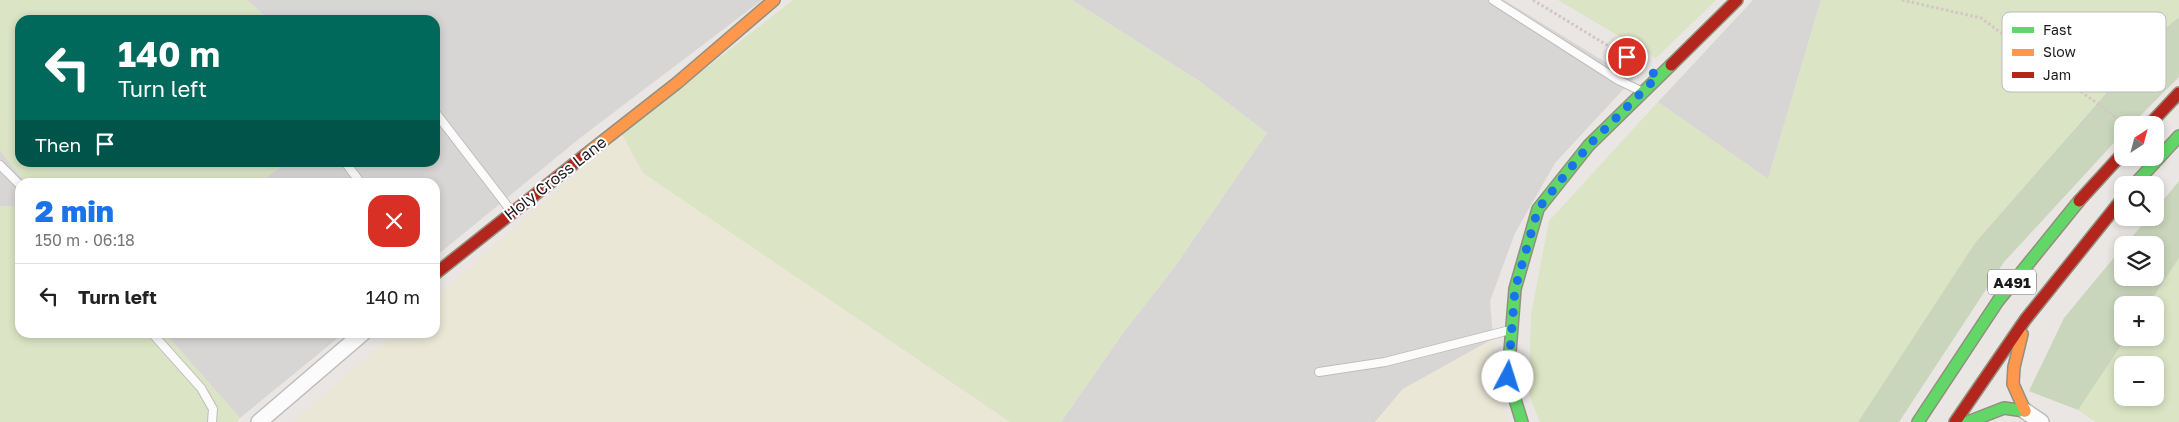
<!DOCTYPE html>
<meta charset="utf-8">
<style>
:root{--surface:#fff;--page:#f2f2f2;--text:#222;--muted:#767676;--line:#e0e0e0;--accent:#1a73e8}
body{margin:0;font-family:"Golos Text",sans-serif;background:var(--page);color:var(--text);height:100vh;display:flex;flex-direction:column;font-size:19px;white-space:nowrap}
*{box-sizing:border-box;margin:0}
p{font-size:16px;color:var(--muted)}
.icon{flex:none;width:28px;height:28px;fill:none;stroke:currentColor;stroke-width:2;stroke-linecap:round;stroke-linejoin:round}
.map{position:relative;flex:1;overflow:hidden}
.side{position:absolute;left:15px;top:178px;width:425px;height:160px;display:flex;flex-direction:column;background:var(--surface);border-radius:15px;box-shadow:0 2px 8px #0003}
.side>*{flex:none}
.guide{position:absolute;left:15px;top:15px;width:425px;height:152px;border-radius:15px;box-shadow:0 2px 8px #0003;background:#00695c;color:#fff;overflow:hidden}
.needle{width:32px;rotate:36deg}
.controls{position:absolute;left:2114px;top:116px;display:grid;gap:10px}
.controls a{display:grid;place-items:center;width:50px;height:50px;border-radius:10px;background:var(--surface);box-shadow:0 2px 8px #0003;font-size:25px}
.pin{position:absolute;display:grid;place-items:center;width:42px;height:42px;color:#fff;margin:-21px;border:2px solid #fff;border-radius:50%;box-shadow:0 1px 5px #0007}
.me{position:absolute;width:55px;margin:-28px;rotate:5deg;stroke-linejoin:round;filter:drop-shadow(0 0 4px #0008)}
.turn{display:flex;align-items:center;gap:18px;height:105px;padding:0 20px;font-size:22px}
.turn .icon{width:65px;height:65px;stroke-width:2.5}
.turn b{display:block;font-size:35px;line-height:42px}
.then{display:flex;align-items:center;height:48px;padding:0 20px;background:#0003;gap:10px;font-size:19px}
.round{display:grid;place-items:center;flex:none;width:52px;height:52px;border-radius:15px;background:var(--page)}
.overview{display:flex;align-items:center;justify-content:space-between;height:85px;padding:0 20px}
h1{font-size:30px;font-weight:800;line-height:38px;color:var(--accent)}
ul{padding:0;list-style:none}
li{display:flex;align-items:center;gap:15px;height:65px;padding:0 20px;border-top:1px solid var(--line)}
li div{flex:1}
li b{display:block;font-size:19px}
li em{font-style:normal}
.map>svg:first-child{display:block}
</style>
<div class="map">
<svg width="2179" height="422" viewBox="0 0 2179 422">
<rect width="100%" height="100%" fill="#e9e6e4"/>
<path fill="#d8d6d5" d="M247,0h515l-182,138 -145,119v-75h-175l26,-19 149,-1v-142h-166z
M1072,0h432l129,79 -78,84 -40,70 -25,68 3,38 -90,50 -28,33h-314l65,-93 47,-60 94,-136 -68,-52z
M1753,0h68l-53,179 -110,-77z
M0,150l25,32h-5v25l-20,-1z
M165,333h179l-104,85z"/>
<path fill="#eae7d7" d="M622,134l21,39 367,249h-718l103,-89 40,-1v-35z
M1493,339l9,62 6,21h-133l28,-33z"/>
<path fill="#dbe4c4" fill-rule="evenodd" d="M0,0h247l22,20h-249v142l266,1 -26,19h-235l-25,-32z
M793,0h279l127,81 68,52 -94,136 -47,60 -65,93h-51l-367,-249 -21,-39z
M1558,0h158l-60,58z
M1821,0h358v17l-23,18 -181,208 -117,179h-318l-11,-27 2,-80 18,-94 109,-119 110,77z
M0,206l20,1v125l145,1 75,85 -4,4h-236z
M2179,258v164h-83l-18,-12 48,-72h29v-33h-7zM2122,365h33v33h-33z"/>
<path fill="#c9d6bb" d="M2179,17v60l-48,48h-9v9l-118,128 -105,160h-41l117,-179 182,-208z
M2179,181v77l-31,47h-26v33h4l-48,72 -49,-19 35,-73 58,-70v30h33v-33h-30l23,-27h7v-8z"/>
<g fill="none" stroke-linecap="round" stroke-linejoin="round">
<g stroke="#bfbdbc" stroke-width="10">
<path id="lane" d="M1493,0l125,80 23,11
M435,112l77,100
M345,162l15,20
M0,165l20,20
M151,332l50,56 12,21 -1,13
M1319,372l66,-10 125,-32"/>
</g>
<g stroke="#bfbdbc" stroke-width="18">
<path id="street" d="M2025,411l16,11
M259,422l105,-90"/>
</g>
<g stroke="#928f7e" stroke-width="14">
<path id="fast" d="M2134,185l45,-49
M1522,422l-14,-45 7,-88 23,-80 51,-64 82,-80
M1918,422l80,-121 81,-100
M1968,422l36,-14 21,3"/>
</g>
<g stroke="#928f7e" stroke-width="14">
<path id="slow" d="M585,155l92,-72 97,-83
M2022,334l-8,33 -1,17 12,27"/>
</g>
<g stroke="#928f7e" stroke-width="14">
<path id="jam" d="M1671,65l66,-65
M2149,125l30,-32
M2079,201l43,-47
M435,274l150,-119
M1955,422l70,-102 97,-121"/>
</g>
<path stroke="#d4c5c6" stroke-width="3" stroke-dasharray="2.5 2.5" stroke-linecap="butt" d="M1533,0l110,67
M1902,0l79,18 144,106 3,-3"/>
<use href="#lane" stroke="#fcfbfb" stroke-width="8"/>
<use href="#street" stroke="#fcfbfb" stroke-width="15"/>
<use href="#fast" stroke="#63d668" stroke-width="11"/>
<use href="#slow" stroke="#ff974d" stroke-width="11"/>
<use href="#jam" stroke="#b3261e" stroke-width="11"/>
</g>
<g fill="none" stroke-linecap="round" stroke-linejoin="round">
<path stroke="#1a73e8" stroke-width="9" stroke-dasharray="0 16.2" d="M1508,377l7,-88 23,-80 51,-64 69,-69 -31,-19"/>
</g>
<g text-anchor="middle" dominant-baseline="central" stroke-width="4" stroke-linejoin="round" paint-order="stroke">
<rect fill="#fff" stroke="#5f5f5f" stroke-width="1" x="1988" y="269.5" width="48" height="25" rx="4"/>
<g font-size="15" font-weight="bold" fill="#1b1b1b">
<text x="2012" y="282">A491</text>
</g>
<g font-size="16" fill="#1b1b1b" stroke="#fff">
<text transform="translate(555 178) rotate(-38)">Holy Cross Lane</text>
</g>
</g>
<rect x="2002" y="12" width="164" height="80" rx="8" fill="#fff" stroke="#bbb" stroke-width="1"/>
<rect x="2012" y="27" width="22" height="6" fill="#63d668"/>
<rect x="2012" y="49" width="22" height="7" fill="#ff974d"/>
<rect x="2012" y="72" width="22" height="6" fill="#b3261e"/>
<g font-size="14" fill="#1b1b1b">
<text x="2043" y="35">Fast</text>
<text x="2043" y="57">Slow</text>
<text x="2043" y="80">Jam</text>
</g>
</svg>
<div class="controls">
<a><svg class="needle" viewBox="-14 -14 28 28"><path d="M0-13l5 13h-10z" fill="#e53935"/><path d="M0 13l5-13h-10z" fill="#767676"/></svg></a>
<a><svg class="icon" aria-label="search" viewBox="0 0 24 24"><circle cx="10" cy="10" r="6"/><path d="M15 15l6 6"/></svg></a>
<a><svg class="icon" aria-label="layers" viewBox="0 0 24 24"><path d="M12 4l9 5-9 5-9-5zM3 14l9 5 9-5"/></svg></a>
<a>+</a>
<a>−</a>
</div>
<div class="pin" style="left:1627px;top:57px;background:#d93025"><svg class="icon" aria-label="arrive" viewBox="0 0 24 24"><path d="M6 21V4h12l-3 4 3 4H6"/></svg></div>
<svg class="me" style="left:1508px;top:377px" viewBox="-20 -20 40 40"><circle r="19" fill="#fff"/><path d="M0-13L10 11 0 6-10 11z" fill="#1a73e8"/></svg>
<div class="guide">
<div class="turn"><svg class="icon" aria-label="left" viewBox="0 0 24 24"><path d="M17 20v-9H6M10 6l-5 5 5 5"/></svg><div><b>140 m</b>Turn left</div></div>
<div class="then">Then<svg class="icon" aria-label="arrive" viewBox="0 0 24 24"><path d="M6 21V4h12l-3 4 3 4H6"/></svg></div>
</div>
<section class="side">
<div class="overview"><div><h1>2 min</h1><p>150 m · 06:18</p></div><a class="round" style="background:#d93025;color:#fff"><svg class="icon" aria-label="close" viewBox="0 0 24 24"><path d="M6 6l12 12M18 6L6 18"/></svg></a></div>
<ul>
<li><svg class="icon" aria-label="left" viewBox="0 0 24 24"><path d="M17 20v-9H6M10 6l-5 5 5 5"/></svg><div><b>Turn left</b></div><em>140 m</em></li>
</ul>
</section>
</div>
